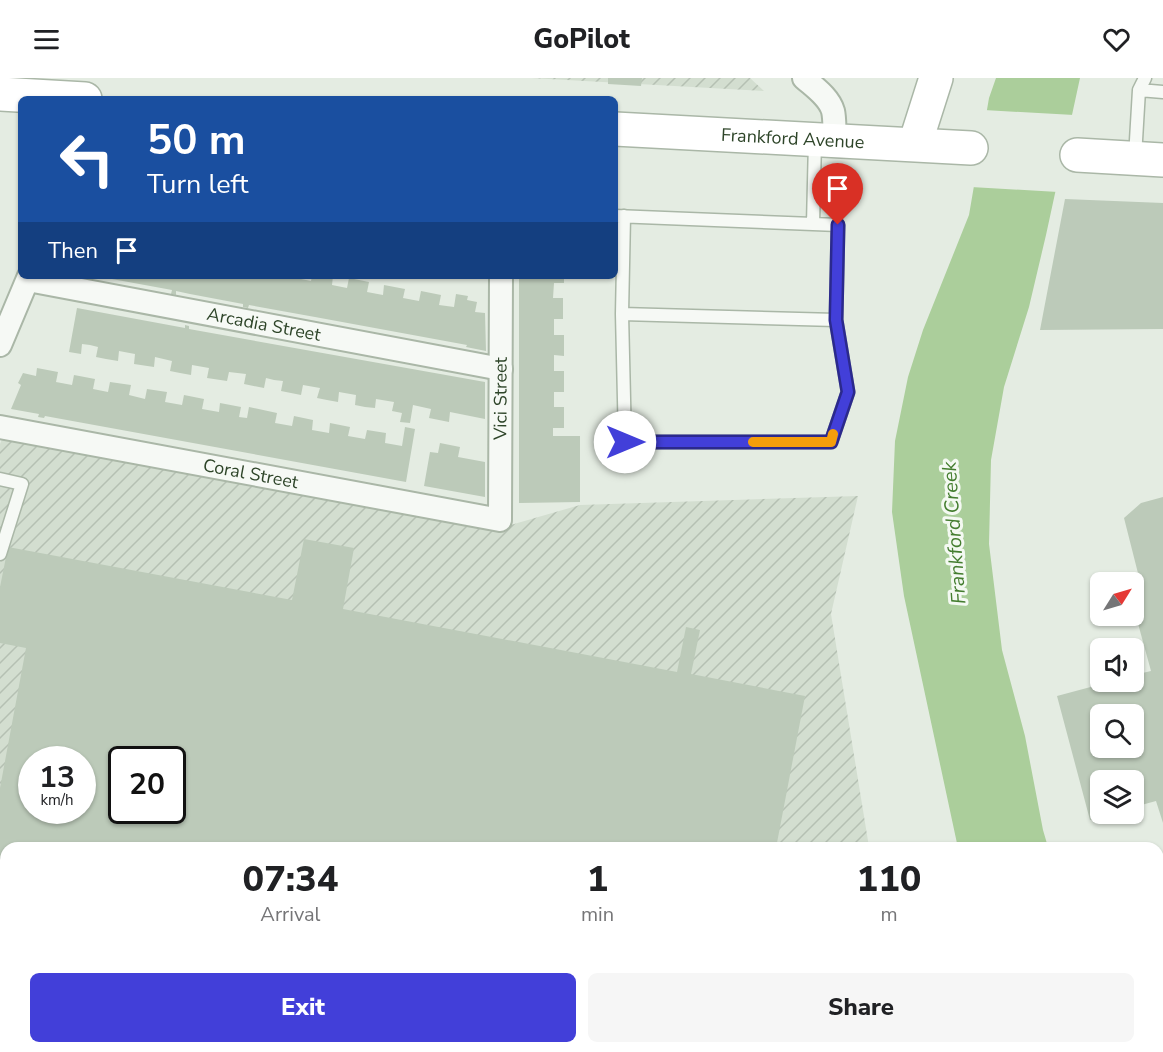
<!DOCTYPE html>
<style>
:root{--surface:#fff;--page:#f6f6f6;--text:#202124;--muted:#757577;--accent:#423fd9}
body{margin:0;font-family:"Nunito Sans",sans-serif;background:var(--page);color:var(--text);height:100vh;display:flex;flex-direction:column;font-size:22px;white-space:nowrap}
*{box-sizing:border-box;margin:0}
p{font-size:20px;color:var(--muted)}
.icon{flex:none;width:33px;height:33px;fill:none;stroke:currentColor;stroke-width:2;stroke-linecap:round;stroke-linejoin:round}
.map{position:relative;flex:1;overflow:hidden}
.sheet{position:absolute;left:0px;top:764px;width:1164px;height:212px;display:flex;flex-direction:column;background:var(--surface);border-radius:18px 18px 0 0;box-shadow:0 2px 4px #0004}
.sheet>*{flex:none}
.banner{position:absolute;left:18px;top:18px;width:600px;height:183px;border-radius:9px;box-shadow:0 2px 4px #0004;background:#1a4fa0;color:#fff;overflow:hidden}
.needle{width:39px;rotate:53deg}
.fabs{position:absolute;left:1090px;top:494px;display:grid;gap:12px}
.fabs a{display:grid;place-items:center;width:54px;height:54px;border-radius:9px;background:var(--surface);box-shadow:0 2px 4px #0004;font-size:30px}
.speed{position:absolute;left:18px;top:668px;display:flex;gap:12px;font-size:30px;font-weight:700;text-align:center}
.speed>*{display:grid;place-content:center;width:78px;height:78px;border-radius:50%;background:var(--surface);box-shadow:0 2px 4px #0004;line-height:1}
.speed small{font-size:15px;font-weight:400}
.speed .limit{border:3px solid #111;border-radius:9px;background:#fff;color:#111}
.pin{position:absolute;display:grid;place-items:center;width:51px;height:51px;color:#fff;margin:-62px -26px;border-radius:50% 50% 50% 0;rotate:-45deg;box-shadow:0 0 6px #0007}
.pin .icon{rotate:45deg}
.me{position:absolute;width:66px;margin:-33px;rotate:90deg;stroke-linejoin:round;filter:drop-shadow(0 0 4px #0008)}
.turn{display:flex;align-items:center;gap:21px;height:126px;padding:0 30px;font-size:27px}
.turn .icon{width:78px;height:78px;stroke-width:2.5}
.turn b{display:block;font-size:42px;line-height:51px}
.then{display:flex;align-items:center;height:57px;padding:0 30px;background:#0003;gap:12px;font-size:22px}
.eta{display:flex;justify-content:space-evenly;align-items:center;height:102px;text-align:center}
.eta b{font-size:36px;font-weight:800;line-height:42px}
.action{display:flex;gap:12px;margin-top:auto;padding:12px 30px}
.action a{flex:1;height:69px;border-radius:9px;background:var(--accent);color:#fff;font-size:24px;font-weight:800;line-height:69px;text-align:center}
.action a+a{background:var(--page);color:var(--text)}
header{display:flex;justify-content:space-between;align-items:center;height:78px;padding:0 30px;background:var(--surface);font-size:27px;font-weight:800}
.map>svg:first-child{display:block}
</style>
<header><svg class="icon" aria-label="menu" viewBox="0 0 24 24"><path d="M4 6h16M4 12h16M4 18h16"/></svg>GoPilot<svg class="icon" aria-label="heart" viewBox="0 0 24 24"><path d="M12 20l-8-8c-3-5 5-10 8-4 3-6 11-1 8 4z"/></svg></header>
<div class="map">
<svg width="1163" height="974" viewBox="0 0 1163 974">
<defs>
<pattern id="industrial-furrows" width="10" height="10" patternUnits="userSpaceOnUse" patternTransform="scale(1.5)"><rect width="10" height="10" fill="#d3ded0"/><path d="M-1 1l2-2M0 10L10 0M9 11l2-2" fill="none" stroke="#b5c0b3"/></pattern>
</defs>
<rect width="100%" height="100%" fill="#e4ece2"/>
<path fill="url(#industrial-furrows)" fill-rule="evenodd" d="M531,0h219l14,13z
M2,361l505,87 73,-21 278,-9 -27,118 38,233 -863,1v119l-6,-1v-522zM32,681h50v51h-50zM122,681h50v51h-50z"/>
<path fill="#abce9b" d="M996,0h84l-34,157 -17,72 -25,80 -13,73 -2,84 13,106 23,86 18,94 5,17 -90,1 -54,-252 -12,-84 3,-71 13,-64 15,-47 46,-115 20,-117z
M993,969h122v5h-121z"/>
<path fill="#e4ece2" d="M984,32l90,5 -16,77 -87,-5z"/>
<path fill="#bccab9" fill-rule="evenodd" d="M608,0h34l-1,8 -33,-2z
M1065,121l98,4v126l-123,1z
M102,198h194v2l15,3 1,-5h21l-1,9 15,3 2,-10 20,4 -2,10 16,3 1,-10 21,4 -2,9 16,3 2,-10 20,4 -2,10 15,2 2,-13 12,2 -1,4 10,2 -2,10 10,1 1,38 -20,-4 1,-2 -152,-28 -66,-12 -1,3 -5,-1v-3l-53,-10 -14,-3v4l-5,-1 1,-4 -71,-13z
M519,198h45v7h-10l-1,15h10v21h-9v16h10v21l-10,-1v16h10v21h-10v15h10v21h-11v8h27v66l-61,1z
M77,230l108,20v-3l4,1v3l296,53v37l-35,-7 -1,10 -20,-4 2,-9 -18,-4 -3,18 -10,-1 2,-9 -10,-2 2,-9 -18,-3 -1,9 -10,-1 -10,-2 1,-10 -17,-3 -1,10 -11,-2 -10,-2 3,-10 -17,-3 -2,10 -20,-4 2,-10 -9,-1 -8,-2 -2,10 -20,-4 2,-10 -17,-2 -2,9 -20,-3 2,-10 -17,-3 -1,10 -11,-2 -10,-2 2,-10 -17,-4 -1,10 -20,-3 1,-10 -16,-3 -1,10 -12,-2 -10,-2 2,-10 -8,-2 -8,-1 -1,10 -12,-2z
M37,290l21,4 -2,10 16,3 2,-10 21,4 -2,10 15,3 2,-10 21,3 -2,10 16,4 2,-10 20,3 -2,10 17,3 2,-10 20,4 -2,10 17,3 1,-9 21,4 -2,10 8,1 2,-11 28,6 -2,10 17,3 2,-10 19,4 -1,10 17,3 1,-10 20,4 -2,9 17,3 2,-9 19,3 -1,10 17,3 3,-19 10,2 -9,53 -361,-66 -1,2 -6,-1 1,-3 -28,-5 10,-24 -3,-2 5,-10 13,3z
M440,365l20,4 -2,10 27,5v35l-61,-11 6,-34 8,1z
M1163,419v326l-7,-22 -22,6v-27h-33v33l13,1 -24,6 -33,-124 56,-15h21v-6l17,-4 -17,-62v-18l8,-2 -18,-71 17,-15zM1101,636h33v33h-33z
M304,461l50,9 -11,61 334,63 9,-45 14,3 -9,44 114,22 -29,152h-770v106l-6,-1v-165l26,-140 -26,-5v-56l8,-40 284,53zM32,681h50v51h-50zM122,681h50v51h-50z
M1123,735h12l1,3 -12,3z"/>
<g fill="none" stroke-linecap="round" stroke-linejoin="round">
<g stroke="#aab7a7" stroke-width="15">
<path id="service" d="M1145,0l-6,12 24,2
M1135,79l4,-67
M615,138l198,8 2,-83
M624,138l-2,98 214,6 2,-95 -25,-1
M622,236l3,128h206l17,-50 -12,-72
M0,401l22,5 -22,70"/>
</g>
<g stroke="#aab7a7" stroke-width="26">
<g id="minor">
<path d="M804,0c10,9 25,19 29,33 2,8 1,20 2,29"/>
<path id="s1" d="M28,202l473,89"/>
<path d="M0,267l29,-69"/>
<path id="s2" d="M0,349l500,93 1,-244"/>
</g>
</g>
<g stroke="#aab7a7" stroke-width="36">
<g id="secondary">
<path d="M0,16l85,5"/>
<path id="s3" d="M615,51l356,19"/>
<path d="M915,66l21,-66"/>
<path d="M1077,77l86,5"/>
</g>
</g>
<use href="#service" stroke="#f6f9f5" stroke-width="12"/>
<use href="#minor" stroke="#f6f9f5" stroke-width="22"/>
<use href="#secondary" stroke="#fff" stroke-width="33"/>
<g stroke="#80977a" stroke-width="7">
<path id="rail" d="M0,938l6,1
M0,954l6,1
M108,969l39,5
M288,969l70,5
M0,970l28,4"/>
</g>
<use href="#rail" stroke="#f4f9f2" stroke-width="4.5" stroke-dasharray="14" stroke-linecap="butt"/>
</g>
<g fill="none" stroke-linecap="round" stroke-linejoin="round">
<g stroke="#2b298d" stroke-width="15">
<path id="route" d="M625,364h206l17,-50 -12,-72 2,-95"/>
</g>
<use href="#route" stroke="#423fd9" stroke-width="10"/>
<path stroke="#f59e0b" stroke-width="10" d="M753,364h78l2,-8"/>
</g>
<g text-anchor="middle" dominant-baseline="central" stroke-width="6" stroke-linejoin="round" paint-order="stroke">
<g font-size="18" fill="#2e4529" stroke="#f4f9f2">
<text stroke="none"><textPath href="#s3" startOffset="178">Frankford Avenue</textPath></text>
<text stroke="none"><textPath href="#s1" startOffset="240">Arcadia Street</textPath></text>
<text stroke="none"><textPath href="#s2" startOffset="630">Vici Street</textPath></text>
<text stroke="none"><textPath href="#s2" startOffset="255">Coral Street</textPath></text>
</g>
<g font-size="20" font-style="italic" fill="#447d2f" stroke="#f4f9f2">
<text transform="translate(954 455) rotate(-94)">Frankford Creek</text>
</g>
</g>
</svg>
<div class="fabs">
<a><svg class="needle" viewBox="-14 -14 28 28"><path d="M0-13l5 13h-10z" fill="#e53935"/><path d="M0 13l5-13h-10z" fill="#757577"/></svg></a>
<a><svg class="icon" aria-label="sound" viewBox="0 0 24 24"><path d="M4 9h4l5-4v14l-5-4H4zM17 9q2 3 0 6"/></svg></a>
<a><svg class="icon" aria-label="search" viewBox="0 0 24 24"><circle cx="10" cy="10" r="6"/><path d="M15 15l6 6"/></svg></a>
<a><svg class="icon" aria-label="layers" viewBox="0 0 24 24"><path d="M12 4l9 5-9 5-9-5zM3 14l9 5 9-5"/></svg></a>
</div>
<div class="speed"><div>13<small>km/h</small></div><div class="limit">20</div></div>
<div class="pin" style="left:838px;top:147px;background:#d93025"><svg class="icon" aria-label="arrive" viewBox="0 0 24 24"><path d="M6 21V4h12l-3 4 3 4H6"/></svg></div>
<svg class="me" style="left:625px;top:364px" viewBox="-20 -20 40 40"><circle r="19" fill="#fff"/><path d="M0-13L10 11 0 6-10 11z" fill="#423fd9"/></svg>
<div class="banner">
<div class="turn"><svg class="icon" aria-label="left" viewBox="0 0 24 24"><path d="M17 20v-9H6M10 6l-5 5 5 5"/></svg><div><b>50 m</b>Turn left</div></div>
<div class="then">Then<svg class="icon" aria-label="arrive" viewBox="0 0 24 24"><path d="M6 21V4h12l-3 4 3 4H6"/></svg></div>
</div>
<section class="sheet">
<div class="eta">
<div><b>07:34</b><p>Arrival</p></div>
<div><b>1</b><p>min</p></div>
<div><b>110</b><p>m</p></div>
</div>
<div class="action"><a>Exit</a><a>Share</a></div>
</section>
</div>
